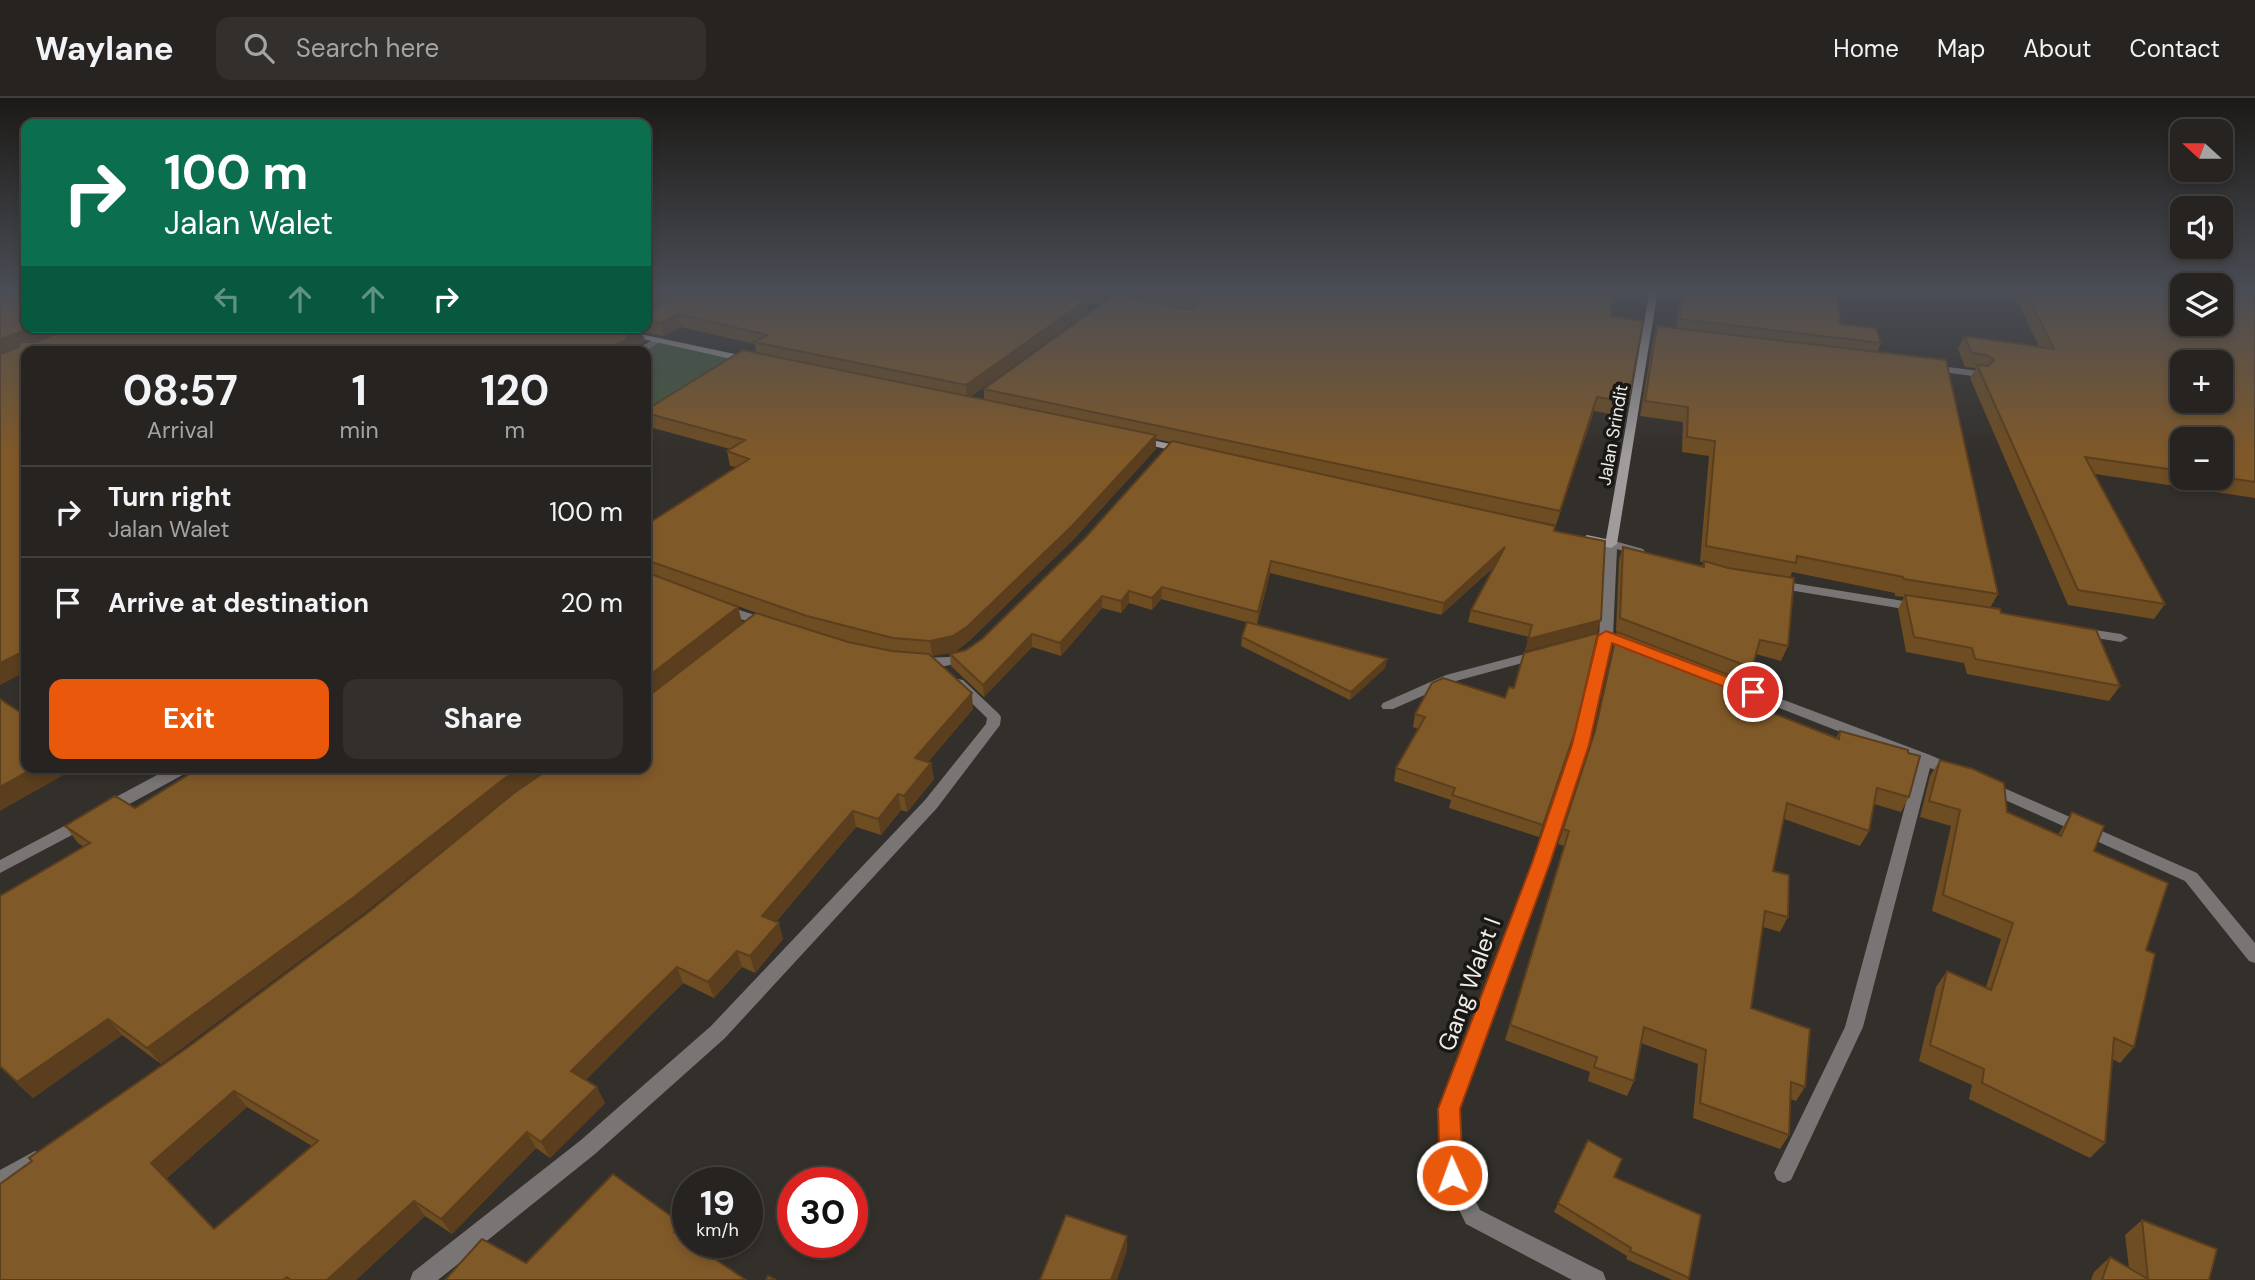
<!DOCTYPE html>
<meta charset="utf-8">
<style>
:root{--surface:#262320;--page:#322f2d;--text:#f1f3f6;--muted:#a4a4a5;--line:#42403e;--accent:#ea580c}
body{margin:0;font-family:"DM Sans",sans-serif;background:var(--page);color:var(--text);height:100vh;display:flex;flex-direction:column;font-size:26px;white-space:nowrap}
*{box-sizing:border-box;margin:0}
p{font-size:23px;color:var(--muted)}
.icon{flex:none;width:38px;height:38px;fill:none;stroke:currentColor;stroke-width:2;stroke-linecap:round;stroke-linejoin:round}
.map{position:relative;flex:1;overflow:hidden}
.side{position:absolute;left:21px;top:248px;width:630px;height:427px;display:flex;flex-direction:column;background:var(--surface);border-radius:14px;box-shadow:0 4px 10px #0003,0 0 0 2px var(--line)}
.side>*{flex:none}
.guide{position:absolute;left:21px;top:21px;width:630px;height:214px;border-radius:14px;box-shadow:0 4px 10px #0003,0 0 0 2px var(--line);background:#0b6e4f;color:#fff;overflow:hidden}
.needle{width:46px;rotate:291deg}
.tools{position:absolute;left:2170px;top:21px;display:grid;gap:14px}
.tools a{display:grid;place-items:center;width:63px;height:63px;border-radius:14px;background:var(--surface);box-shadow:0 4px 10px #0003,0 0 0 2px var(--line);font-size:35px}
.speed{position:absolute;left:672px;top:1069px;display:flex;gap:14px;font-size:35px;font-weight:700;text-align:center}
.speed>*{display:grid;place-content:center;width:91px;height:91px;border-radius:50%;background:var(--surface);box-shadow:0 4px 10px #0003,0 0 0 2px var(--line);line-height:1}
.speed small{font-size:18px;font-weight:400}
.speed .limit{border:10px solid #d22;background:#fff;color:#111}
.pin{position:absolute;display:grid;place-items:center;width:60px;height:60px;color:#fff;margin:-30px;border:4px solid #fff;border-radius:50%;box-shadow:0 2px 7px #0007}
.me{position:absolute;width:77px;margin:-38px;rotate:358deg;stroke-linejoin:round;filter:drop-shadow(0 0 5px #0008)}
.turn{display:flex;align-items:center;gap:24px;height:147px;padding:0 28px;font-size:32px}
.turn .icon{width:91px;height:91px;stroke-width:2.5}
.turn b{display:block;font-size:49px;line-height:60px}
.lanes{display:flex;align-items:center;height:66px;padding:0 28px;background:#0003;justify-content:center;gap:35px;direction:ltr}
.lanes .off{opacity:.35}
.eta{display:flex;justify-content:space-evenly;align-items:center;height:119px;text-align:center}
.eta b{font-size:42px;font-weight:700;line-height:49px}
.action{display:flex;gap:14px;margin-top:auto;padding:14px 28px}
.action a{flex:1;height:80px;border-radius:14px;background:var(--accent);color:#fff;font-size:28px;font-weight:700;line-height:80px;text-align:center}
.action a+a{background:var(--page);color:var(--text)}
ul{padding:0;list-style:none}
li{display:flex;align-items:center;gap:21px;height:91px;padding:0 28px;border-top:2px solid var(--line)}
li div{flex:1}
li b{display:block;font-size:26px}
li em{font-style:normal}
header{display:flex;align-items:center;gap:42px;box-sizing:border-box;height:98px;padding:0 35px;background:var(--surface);border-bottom:2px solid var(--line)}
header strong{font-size:33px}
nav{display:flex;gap:38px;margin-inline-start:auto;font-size:24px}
.search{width:490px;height:63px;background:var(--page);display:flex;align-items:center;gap:18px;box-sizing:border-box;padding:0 24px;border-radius:14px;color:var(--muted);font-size:26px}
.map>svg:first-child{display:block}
</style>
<header>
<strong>Waylane</strong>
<div class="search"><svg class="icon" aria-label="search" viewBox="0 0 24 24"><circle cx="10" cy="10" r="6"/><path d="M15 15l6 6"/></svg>Search here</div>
<nav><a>Home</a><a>Map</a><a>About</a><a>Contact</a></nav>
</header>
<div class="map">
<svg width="2255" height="1182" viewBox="0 0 2255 1182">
<rect width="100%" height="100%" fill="#332f2a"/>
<path fill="#44593e" d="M658,244l77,17 -89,53v-60h-6z"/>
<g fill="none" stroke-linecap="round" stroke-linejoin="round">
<path fill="#787574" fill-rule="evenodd" d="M654,241l8,2 -18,11h-12z
M1931,267l49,6 5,3 -5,3 -52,-7v-4z
M1611,442l32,9 2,3 -6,4 -22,-7 -4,87 -25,109 -39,118 -90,246 3,65 18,36 123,62 3,8h-34l-106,-56 -24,-49 -3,-66 94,-246 41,-118 25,-109 6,-92z
M1774,482l142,23 6,4 -6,4 -146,-24 -2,-3z
M724,507l49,16 2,3 -7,4 -49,-16 -1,-3z
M2082,530l39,6 7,4 -7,4 -44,-7 -2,-3 2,-3z
M967,551l5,1 2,3 -2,3c-15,9 -46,18 -60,6l7,-4 30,-1z
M1540,552l5,1 2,3 -2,3 -89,24 -63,28h-10l-2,-3 2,-3 63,-28z
M958,581l5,1 36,34 2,3 -1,8 -63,83 -212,230 -130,116 -157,126h-28l3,-8 168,-132 130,-114 214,-226 61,-76 1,-6 -36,-35z
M1728,581l202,76 28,12 3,4 -3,4 -5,1 -23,-8 -67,259 -72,153 -7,3 -7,-3 -3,-7 71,-146 72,-265 -194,-76 -2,-3 2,-3z
M170,670h20l-2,4 -75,41h-12l-2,-4 2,-4z
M1988,683l209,92 58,70v20l-6,-2 -64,-80 -202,-91 -3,-4 3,-4z
M83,718l6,2 2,4 -2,4 -89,47v-13z
M35,1053l7,3 3,7 -3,7 -42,23v-21z"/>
<path fill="#a19b9b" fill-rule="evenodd" d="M1650,191h8l-41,255 -6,4 -28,-6 -2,-3 6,-4 19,4z
M589,229h18l142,30 5,3 -5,3z
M1139,339l49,11 1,2 -5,3 -49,-11v-4z"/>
</g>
<path fill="#6e4d23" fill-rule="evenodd" d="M0,191l26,38h620v-38h472l-20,15 -12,-2 1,10 -117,85 14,3v-11l142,-92v-8h490l-6,27 19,84 -4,13 -8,-1 -1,3 -22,-4 -38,114 -133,-28 131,34 47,89 -4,12 -72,19 4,-14 -61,-15 3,-12 24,-44 -54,49 -171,-42 -13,52 -96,-26 -9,11 -23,-7 -8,10 -19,-5 -41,48 -29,-9 -48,50 -33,-31 -1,-12 16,-4 16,-11 102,-100 87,-97 -15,-3v10l-84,92 -103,100 -14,11 -24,4 42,53 -45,53 3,1 3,16 -27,33 -6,-2 -20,25 -25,-8 -80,95 7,17 -28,34 -13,-6 -28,31 -31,-15 -98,97 20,23 -55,55 -14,-10 -84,86 -27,-18 -69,64h-356l187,-232 183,-137 144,-118 -150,120 -203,151 -39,-29 -89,63 -33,-31v-171l84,-49 -6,-4 -13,-17 70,-18 511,-40v-243l90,-58 -6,-1 -3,-15 3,-2 -84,-23v-16l110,-58 -1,-8 -74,-17 -18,9 -21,-4 3,9 -14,9 -1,2h-604v319l-26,14zM682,488l100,36 -136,76 96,-75 -4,-16zM247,1009l65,39 -98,83 -48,-50z
M1682,191h155l3,35 41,19 -4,9 121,242 -8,14 11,5 119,73 -11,15 -142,-27 -3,-11 -58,-11 -8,-43 6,-12 -9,-1v-3l-103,-21 -2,6 -2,68 -7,15 -25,-7 -10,28 -4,19 94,37 4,-7 69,66 -8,15 -27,-8 -5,27 -9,15 -76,-27 -11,52 15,46 -8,15 -17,-5 -12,81 54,79 -9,14 -6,-2 -1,36 -9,14 -87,-31 5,-54 -57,-21 -7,38 -7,15 -39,-15 2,-9 -85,-32 59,-194 -6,-2 33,-98 22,-99 4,-14 -1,-1 3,-72 4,-13 79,19 2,-4h-4l9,-106 -27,-4 1,-30 -43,-6 13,-76 4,-14 19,2z
M2012,191h243v209l-160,-24 70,130 -11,15 -86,-14 -98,-227 6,-10 -11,-1 -7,-18 6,-13 75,11zM2182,341h39v39h-39z
M1242,539l145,22 -2,9 -35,32 -109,-54z
M1415,616l160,18 -36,105 -90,-29 2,-8 -57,-19 2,-13 22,-39 -5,-2z
M1940,662l67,52 51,23 14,-23 22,39 52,99 -12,97 -14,16 -8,-4 -7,84 -15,15 -121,-59 3,-14 -53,-24 17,-74 11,-16 39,16 15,-48 -69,-28 19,-85 -31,-9 10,-41z
M1588,1042l26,37 75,101 -1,2h-16l-46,-21 1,-3 -73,-44z
M2142,1122l67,60h-118l3,-8 16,-15 19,11 -4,-33z"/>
<path fill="#5a3e1d" d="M667,191h24l-45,27v-14z
M1101,191h17l-20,15v-12z
M1086,202l1,12 -120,87 -1,-14z
M678,216l3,13 -18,9 -3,-13z
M33,229h42l-75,28v-16z
M641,231l4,12 -14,9 -1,2h-27z
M650,290l3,13 -7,5v-16z
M1597,299l-3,14 -38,114 4,-14z
M1156,337v14l-84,92 -103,100 -14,11 -23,4 -2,-15z
M1505,449l-3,12 -61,56 3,-12z
M1271,463l-1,12 -13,52 1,-13z
M1162,489l-1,12 -9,11v-12z
M1129,493v12l-8,10v-12z
M1102,498v12l-41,48 -1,-13z
M738,509l4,16 -96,75v-20z
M1601,522l-4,12 -72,19 3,-12z
M1032,536v13l-48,50 -1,-12z
M26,552v21l-26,14v-22z
M1387,561l-2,9 -35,32 1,-8z
M972,595l1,16 -55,65 -3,-16z
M931,665l3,16 -27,33 -3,-16z
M34,670h42l-76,43v-24z
M520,670h32l-43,29 -145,116 -203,151 -14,-16 354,-267z
M898,696l3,16 -20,25 -3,-16z
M853,713l3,16 -89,105 -5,-16z
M779,825l4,16 -28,34 -5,-17z
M737,853l5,16 -28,31 -6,-16z
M677,869l6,16 -104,104 -8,-16z
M108,921l14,16 -89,63 -16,-16z
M597,989l8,16 -55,55 -9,-16z
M234,993l13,16 -81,72 -15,-16z
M527,1034l9,16 -84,86 -11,-15z
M414,1103l11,15 -69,64h-29z
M682,1126l6,12v4l-6,7 -8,-15z
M1127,1138v15l-10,29h-6z"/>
<path fill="#805929" stroke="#5a3e1d" stroke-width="2" fill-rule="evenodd" d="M0,191h26v38h7l-33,12z
M646,191h21l-21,13z
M687,191h348l51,11 -120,85 -212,-43 13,-7 -89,-21 -18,9 -14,-3v-6z
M1087,191h14l-3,3z
M1140,191h476l-6,27 33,5 -14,79 -8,-2 -1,3 -23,-4 -37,114 -576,-122 131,-95 77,16 7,-5 -2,-3z
M1684,191h153l3,35 36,4 5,15 -201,-24z
M2024,191h158v35h39v-35h34v193l-34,-5v-38h-39v32l-97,-14 80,147 -87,-14 -101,-225 11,1 6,-6 -7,-5 -15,-2 -8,-17 90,13zM2182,264h39v39h-39z
M1657,228l289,34 52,234 -94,-15 -1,-2 -106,-21 -1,7 -90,-17 9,-105 -28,-4 1,-30 -43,-6z
M71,229h564l6,2 -14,8 -1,3 -23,12h-577v298l-26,13v-309l19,-7 2,-5h15z
M743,252l413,85 -84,91 -104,100 -15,10 -23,5 -37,-3 -86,-22 -161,-56v-35l103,-66 -22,-8 18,-11 -99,-27v-3z
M1172,343l383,85 -1,5 51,10 -4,79 -73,19 4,-14 -61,-15 34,-63 -61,56 -173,-42 -13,51 -96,-25 -10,11 -23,-7 -8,10 -19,-5 -42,47 -28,-9 -49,51 -33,-31 16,-4 16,-11 102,-100z
M1623,449l81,20v-6l24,7 66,10 -6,68 -28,-6 -8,28 -132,-50z
M646,474l92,35 -92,71z
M1905,497l95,14 1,4 95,17 24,56 -145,-27 -3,-11 -58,-11z
M756,515l92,29 44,9 37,3 43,39 -57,65 16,5 -27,33 -6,-2 -20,25 -25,-8 -91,105 17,7 -29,33 -13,-5 -29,31 -31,-15 -106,104 26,16 -56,55 -14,-10 -86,87 -27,-18 -87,79h-36l-4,-3 -4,3h-283v-96l32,-23 -3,-3 158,-110 183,-137 144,-118 36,-25h96v-70zM234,993l84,50 -104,88 -63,-66z
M1247,524l140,37 -36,33 -109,-55z
M1617,534l130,50 -5,19 97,38 1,-8 68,19v3l12,3 -11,41 -32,-9 -8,43 -82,-28 -14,68 16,4 -1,42 -23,-6 -14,97 59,21 -5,58 -14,-5 -2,53 -89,-32 6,-53 -62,-23 -10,54 -40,-14 3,-10 -87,-32 59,-194 -6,-2 32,-98z
M1598,535l-23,99 -32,93 -91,-30 3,-7 -59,-20 29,-51 -10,-3 17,-31 11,-5 62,20 4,-11 5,1 10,-35z
M0,601l26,17v52h8l-34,19z
M1940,662l33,9 31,14 3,29 54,24 11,-24 32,14 -10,25 74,32 -22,67 9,4 -21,93 -20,-9 -9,105 -123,-60 2,-14 -54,-24 17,-74 44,19 22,-67 -70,-28 17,-85 -31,-9z
M199,670h321l-19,13 -147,116 -207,151 -39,-29 -91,63 -17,-16v-170l90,-53 -25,-17 50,-30 20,12z
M1588,1042l34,19 -8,18 87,38 -12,63 -59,-27 1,-3 -73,-45z
M613,1076l69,50 -8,8 14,9v1h2l56,38h-301l37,-41 44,24z
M1066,1117l61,21 -16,44h-71z
M2142,1122l75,29 -8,31h-107l8,-23 38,22z
M768,1178l8,4h-10z"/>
<linearGradient id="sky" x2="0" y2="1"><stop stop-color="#1c1a17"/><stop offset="0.54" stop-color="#4a4d55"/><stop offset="1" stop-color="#4a4d55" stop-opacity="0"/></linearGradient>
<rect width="2255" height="357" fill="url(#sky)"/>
<path fill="#ea580c" stroke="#983908" stroke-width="2" d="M1606,533l153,58 2,3 -8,6 -5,-2 -136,-53 -23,102 -39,118 -90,246 3,66 -3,8 -8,3 -9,-3 -3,-8 -2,-66 94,-246 40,-118 26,-109z"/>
<g text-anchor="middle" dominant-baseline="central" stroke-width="7" stroke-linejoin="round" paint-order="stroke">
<g font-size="18" fill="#efedea" stroke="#191815">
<text transform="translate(1613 337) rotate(-80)">Jalan Srindit</text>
</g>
<g font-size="24" fill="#efedea" stroke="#191815">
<text transform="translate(1469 886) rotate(-70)">Gang Walet I</text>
</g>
</g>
</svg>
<div class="tools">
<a><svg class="needle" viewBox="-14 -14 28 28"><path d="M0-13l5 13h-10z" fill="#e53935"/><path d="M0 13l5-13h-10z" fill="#a4a4a5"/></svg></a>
<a><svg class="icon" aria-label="sound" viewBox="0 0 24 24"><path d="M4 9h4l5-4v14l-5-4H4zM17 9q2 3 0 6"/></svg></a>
<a><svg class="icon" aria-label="layers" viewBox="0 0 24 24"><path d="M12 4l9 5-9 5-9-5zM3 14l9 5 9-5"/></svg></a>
<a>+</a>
<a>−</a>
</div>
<div class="speed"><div>19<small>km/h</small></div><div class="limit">30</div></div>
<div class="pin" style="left:1753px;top:594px;background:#d93025"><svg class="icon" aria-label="arrive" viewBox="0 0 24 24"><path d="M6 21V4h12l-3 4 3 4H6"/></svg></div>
<svg class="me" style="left:1452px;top:1077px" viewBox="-20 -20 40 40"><circle r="17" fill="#ea580c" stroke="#fff" stroke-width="3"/><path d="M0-11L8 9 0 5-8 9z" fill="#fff"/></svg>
<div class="guide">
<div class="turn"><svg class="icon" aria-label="right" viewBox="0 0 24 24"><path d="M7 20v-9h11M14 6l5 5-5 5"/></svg><div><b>100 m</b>Jalan Walet</div></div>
<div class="lanes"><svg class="icon off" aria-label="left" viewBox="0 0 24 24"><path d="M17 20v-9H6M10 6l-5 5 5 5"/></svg><svg class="icon off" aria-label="ahead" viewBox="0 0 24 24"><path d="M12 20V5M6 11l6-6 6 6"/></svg><svg class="icon off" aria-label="ahead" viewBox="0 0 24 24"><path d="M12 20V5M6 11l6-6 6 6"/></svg><svg class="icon" aria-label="right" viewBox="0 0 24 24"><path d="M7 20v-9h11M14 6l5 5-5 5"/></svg></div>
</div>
<section class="side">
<div class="eta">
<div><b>08:57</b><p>Arrival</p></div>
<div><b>1</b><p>min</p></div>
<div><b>120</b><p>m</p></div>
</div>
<ul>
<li><svg class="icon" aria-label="right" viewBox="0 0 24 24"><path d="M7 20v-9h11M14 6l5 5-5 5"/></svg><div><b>Turn right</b><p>Jalan Walet</p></div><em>100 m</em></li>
<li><svg class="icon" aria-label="arrive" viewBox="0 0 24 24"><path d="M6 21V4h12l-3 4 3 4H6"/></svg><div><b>Arrive at destination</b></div><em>20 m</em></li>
</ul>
<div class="action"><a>Exit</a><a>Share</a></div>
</section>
</div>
